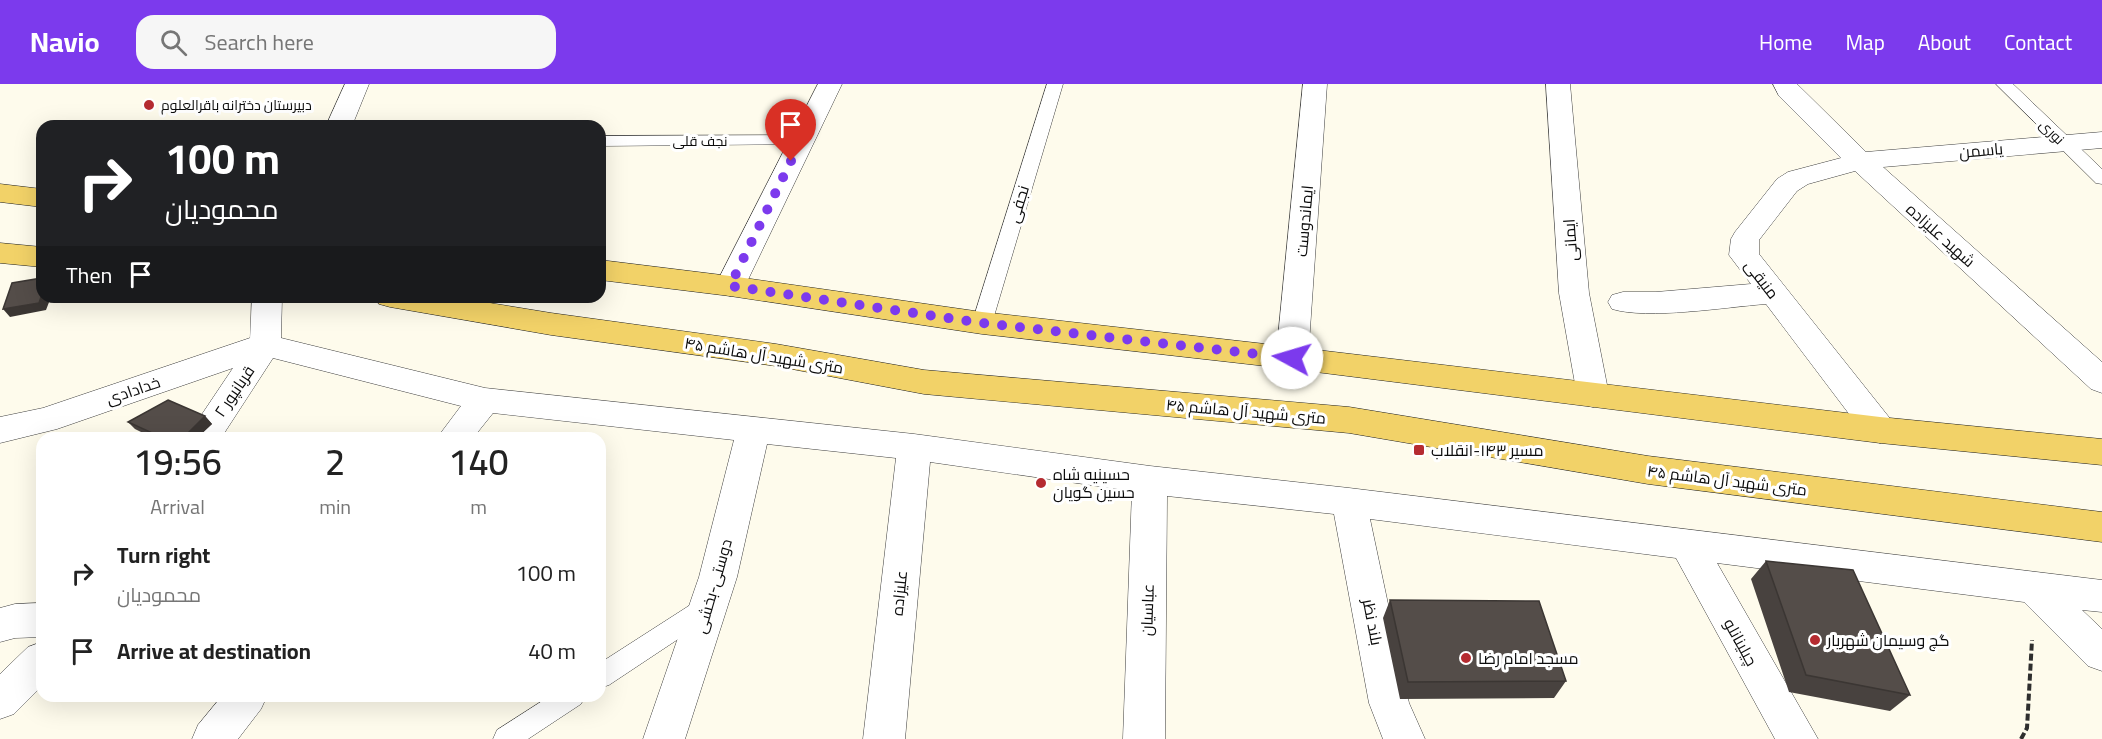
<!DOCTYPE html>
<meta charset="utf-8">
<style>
:root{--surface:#fff;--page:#f6f6f6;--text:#222;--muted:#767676;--accent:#7c3aed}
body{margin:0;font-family:Georgia,Cairo,serif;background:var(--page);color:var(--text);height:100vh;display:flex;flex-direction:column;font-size:22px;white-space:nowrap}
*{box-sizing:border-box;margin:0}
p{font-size:20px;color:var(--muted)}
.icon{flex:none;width:33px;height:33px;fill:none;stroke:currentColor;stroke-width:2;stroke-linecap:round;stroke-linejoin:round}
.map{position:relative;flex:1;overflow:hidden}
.side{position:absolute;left:36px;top:348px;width:570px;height:270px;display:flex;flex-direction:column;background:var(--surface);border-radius:18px;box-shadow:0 6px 24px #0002}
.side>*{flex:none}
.banner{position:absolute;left:36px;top:36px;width:570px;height:183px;border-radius:18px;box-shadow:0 6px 24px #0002;background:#202124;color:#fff;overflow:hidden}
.pin{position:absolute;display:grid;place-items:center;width:51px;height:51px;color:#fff;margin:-62px -26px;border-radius:50% 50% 50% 0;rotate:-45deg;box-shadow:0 0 6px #0007}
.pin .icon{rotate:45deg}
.me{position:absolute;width:66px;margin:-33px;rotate:276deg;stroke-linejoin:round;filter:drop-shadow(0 0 4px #0008)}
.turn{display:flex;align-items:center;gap:21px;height:126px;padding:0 30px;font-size:27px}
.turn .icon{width:78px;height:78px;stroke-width:2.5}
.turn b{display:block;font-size:42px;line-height:51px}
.then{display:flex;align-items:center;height:57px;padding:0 30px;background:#0003;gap:12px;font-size:22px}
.eta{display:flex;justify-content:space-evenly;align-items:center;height:102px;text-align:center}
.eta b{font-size:36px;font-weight:600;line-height:42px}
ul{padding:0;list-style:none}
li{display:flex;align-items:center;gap:18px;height:78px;padding:0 30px}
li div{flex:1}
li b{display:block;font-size:22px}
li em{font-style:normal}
header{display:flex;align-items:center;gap:36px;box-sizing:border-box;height:84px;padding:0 30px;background:var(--accent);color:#fff}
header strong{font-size:28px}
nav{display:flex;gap:33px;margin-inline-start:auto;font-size:21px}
.search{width:420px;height:54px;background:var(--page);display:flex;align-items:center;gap:15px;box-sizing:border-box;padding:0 21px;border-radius:18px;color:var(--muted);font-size:22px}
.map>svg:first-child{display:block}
</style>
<header>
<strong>Navio</strong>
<div class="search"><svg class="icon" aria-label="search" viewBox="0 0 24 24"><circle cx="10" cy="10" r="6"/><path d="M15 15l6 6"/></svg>Search here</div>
<nav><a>Home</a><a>Map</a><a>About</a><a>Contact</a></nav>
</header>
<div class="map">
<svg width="2102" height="655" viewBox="0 0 2102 655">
<rect width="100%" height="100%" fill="#fefbec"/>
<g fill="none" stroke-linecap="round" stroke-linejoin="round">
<g stroke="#3f3f3f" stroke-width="1">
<path id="service" d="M1047,0h16l-71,239 -3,5 -7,2 -7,-2 -3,-5z
M1996,0h17l89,85v15l-6,-1z
M801,51l6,1 2,4 -2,4 -207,2v-10z
M707,513l9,3 3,7 -3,7 -107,71 -9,3v-25l98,-63z
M550,612h35l-4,8 -53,35h-35l4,-9z"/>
</g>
<g stroke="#3f3f3f" stroke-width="1">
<path id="minor" d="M818,0h24l-97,202 -4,7 -11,3 -11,-3 -4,-7z
M1303,0h24l-19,274 -5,8 -11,3 -11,-3 -5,-8z
M1546,0h24l19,209 20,102 -4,9 -12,3 -12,-3 -4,-9 -18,-102z
M1773,0h24l69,68 236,-20v16l-219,19 219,195v31l-11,-4 -236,-218 -47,13 -11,7 -38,49v14l133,167 5,9 -5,9 -12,4 -12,-4 -102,-135c-40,3 -118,16 -154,5l-4,-7 4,-7 11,-3h33l95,-8 -22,-29 2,-16 4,-7 42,-53 11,-7 53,-14 -62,-62z
M252,213h30l-1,41 204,50 429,46 236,32 199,22 753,92v32l-20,-2 20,19v42l-14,-5 -64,-64 -307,-39 101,176h-43l-99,-181 -306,-39 39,184 16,36h-42l-14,-36 -35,-189 -167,-18 -2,243h-42l9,-248 -202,-29 -25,277h-42l33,-281 -129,-14 -30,133 -52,162h-42l56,-162 35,-137 -241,-27 -20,25h-36l24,-32 -188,-48 -52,80h-35l47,-70 -176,61 -57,14v-26l43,-9 207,-70z
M42,519v34l-27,1 -15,4v-34l15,-4z
M42,558v44l-28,28 -14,5v-45l28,-27z
M222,612h45l-6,13 -23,30h-46l6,-14z"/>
</g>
<g stroke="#3f3f3f" stroke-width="1">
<path id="tertiary" d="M345,0h24l-17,42h-26z"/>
</g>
<g stroke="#1d1d1d" stroke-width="1">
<path id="primary" d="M0,100l42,5v18l-42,-5z
M0,159l42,4v20l-42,-4z
M600,176l130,16 252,36 310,35 588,70 222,22v26l-222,-22 -588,-74 -310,-35 -252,-38 -130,-16z
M375,213h78l98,16 225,31 148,26 425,37 299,49 454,56v30l-454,-58 -299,-51 -425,-39 -148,-28 -225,-31 -161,-28 -11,-3z"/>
</g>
<path stroke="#2e2e2e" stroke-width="4" stroke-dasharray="7 3" stroke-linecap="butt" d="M2021,655l6,-11 5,-88"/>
<use href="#service" fill="#fff" fill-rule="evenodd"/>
<use href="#minor" fill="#fff" fill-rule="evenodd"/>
<use href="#tertiary" fill="#fff" fill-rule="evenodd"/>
<use href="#primary" fill="#f2d268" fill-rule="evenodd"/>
</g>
<path fill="#48423f" d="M205,332l7,8 -15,14h-44l-18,-9 -7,-7z
M1766,477l144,134 -20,16 -101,-19 -38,-113z
M1390,516l176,81 -12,17 -154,1 -17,-81z"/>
<path fill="#3b3633" d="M42,210v3h9l-5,13 -36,7 -7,-8z
M205,332l7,8 -15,14h-14z"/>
<path fill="#544d49" stroke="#3b3633" stroke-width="1.5" d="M42,194v16l-3,9 -36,6 9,-26z
M168,316l37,16 -22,22h-20l-35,-16z
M1766,477l87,9 57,125 -104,-20z
M1390,516l149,1 27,80 -158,1z"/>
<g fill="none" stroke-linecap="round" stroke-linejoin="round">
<path stroke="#7c3aed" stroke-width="10" stroke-dasharray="0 18" d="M791,77l-61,125 252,37 310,35"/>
</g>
<g fill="#b52b30" stroke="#fff" stroke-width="2">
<circle cx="149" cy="21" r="6"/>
<rect x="1413" y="360" width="12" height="12" rx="3"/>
<circle cx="1041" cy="399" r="6"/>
<circle cx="1815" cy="556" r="6"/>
<circle cx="1466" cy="574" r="6"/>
</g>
<g text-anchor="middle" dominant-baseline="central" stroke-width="6" stroke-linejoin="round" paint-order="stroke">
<g font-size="14" fill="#0c0c0c" stroke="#fff" text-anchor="start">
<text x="161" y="21">دبیرستان دخترانه باقرالعلوم</text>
</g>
<g font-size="14" fill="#0c0c0c" stroke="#fff">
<text transform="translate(2052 48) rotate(45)">نوری</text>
<text x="700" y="57">نجف قلی</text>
</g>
<g font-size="16" fill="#0c0c0c" stroke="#fff">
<text transform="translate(1981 66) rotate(-5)">یاسمن</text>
<text transform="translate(1018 120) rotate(-73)">نجفی</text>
<text transform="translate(1304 137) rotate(-85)">ایماندوست</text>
<text transform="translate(1941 151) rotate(42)">شهید علیزاده</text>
<text transform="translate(1570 156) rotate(-94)">ایمانی</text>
<text transform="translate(1762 195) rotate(52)">منیقی</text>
<text transform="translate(764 271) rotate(9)">۴۵ متری شهید آل هاشم</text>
<text transform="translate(133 306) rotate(-19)">خدادادی</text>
<text transform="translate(234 307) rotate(-56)">قربانپور ۲</text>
<text transform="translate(1246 327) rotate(5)">۴۵ متری شهید آل هاشم</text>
<text transform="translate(1727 396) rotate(7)">۴۵ متری شهید آل هاشم</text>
<text transform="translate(713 502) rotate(-74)">دوستی-بخشی</text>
<text transform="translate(899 509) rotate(-84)">علیزاده</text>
<text transform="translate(1147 526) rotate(-88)">عباسیان</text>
<text transform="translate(1373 538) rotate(79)">بلند نظر</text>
<text transform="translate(1741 558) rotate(61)">چیلینانلو</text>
</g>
<g font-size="16" fill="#0c0c0c" stroke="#fff" text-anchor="start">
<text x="1431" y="366">مسیر ۱۴۳-انقلاب</text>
<text x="1053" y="390">حسینیه شاه<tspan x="1053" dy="18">حسین گویان</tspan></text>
<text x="1827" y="556">گچ وسیمان شهریار</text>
<text x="1478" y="574">مسجد امام رضا</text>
</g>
</g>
</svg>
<div class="pin" style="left:791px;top:77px;background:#d93025"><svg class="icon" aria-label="arrive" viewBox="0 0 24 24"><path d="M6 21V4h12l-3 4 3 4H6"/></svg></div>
<svg class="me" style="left:1292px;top:274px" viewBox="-20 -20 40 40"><circle r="19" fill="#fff"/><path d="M0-13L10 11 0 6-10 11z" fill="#7c3aed"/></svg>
<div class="banner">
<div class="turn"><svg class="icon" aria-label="right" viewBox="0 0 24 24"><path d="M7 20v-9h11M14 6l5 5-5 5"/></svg><div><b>100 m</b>محمودیان</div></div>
<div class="then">Then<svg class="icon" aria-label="arrive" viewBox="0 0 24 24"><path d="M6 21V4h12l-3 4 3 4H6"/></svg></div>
</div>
<section class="side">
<div class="eta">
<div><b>19:56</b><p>Arrival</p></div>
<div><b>2</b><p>min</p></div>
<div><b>140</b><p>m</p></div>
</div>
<ul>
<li><svg class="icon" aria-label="right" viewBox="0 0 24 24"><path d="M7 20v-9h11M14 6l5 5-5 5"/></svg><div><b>Turn right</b><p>محمودیان</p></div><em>100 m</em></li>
<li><svg class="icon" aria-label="arrive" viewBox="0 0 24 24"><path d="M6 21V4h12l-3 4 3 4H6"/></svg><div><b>Arrive at destination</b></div><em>40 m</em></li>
</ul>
</section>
</div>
